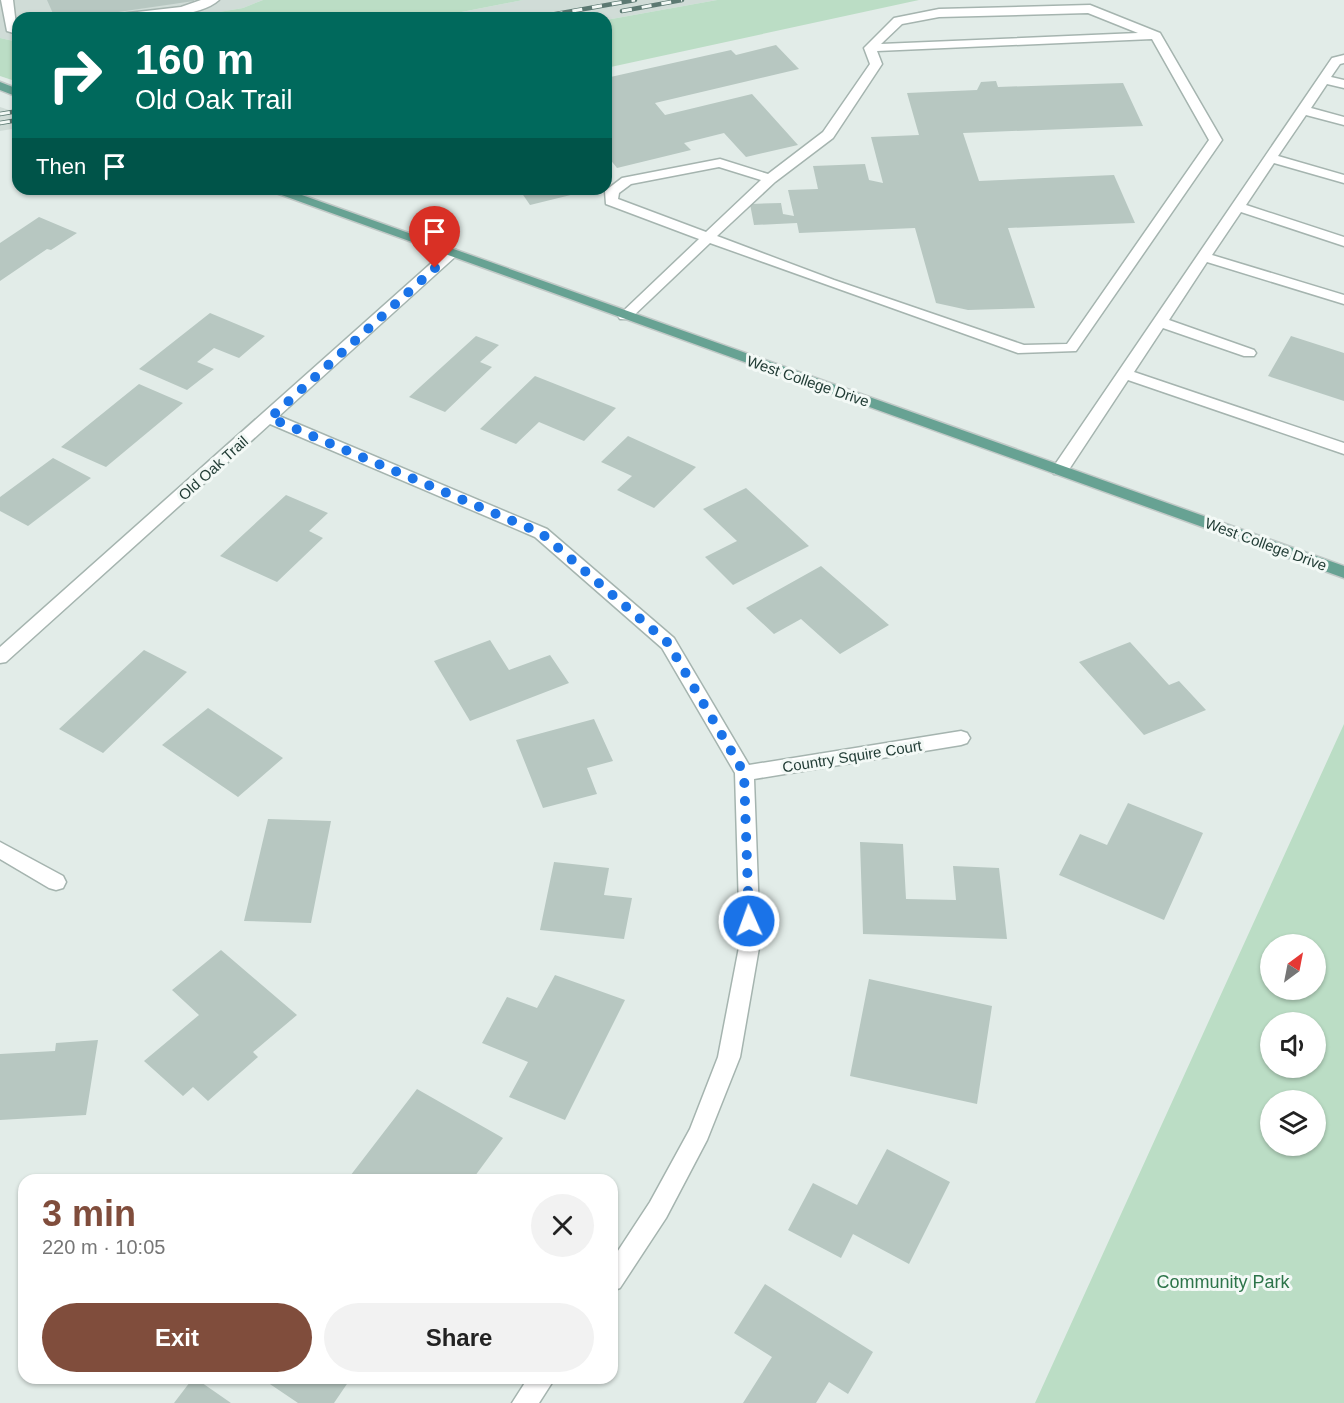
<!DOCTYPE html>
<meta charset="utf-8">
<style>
:root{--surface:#fff;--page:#f2f2f2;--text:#222;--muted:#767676;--accent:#804d3c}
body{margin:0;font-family:Helvetica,sans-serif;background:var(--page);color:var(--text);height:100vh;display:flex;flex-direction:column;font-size:22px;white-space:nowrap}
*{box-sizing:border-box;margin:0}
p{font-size:20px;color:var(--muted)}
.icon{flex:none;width:33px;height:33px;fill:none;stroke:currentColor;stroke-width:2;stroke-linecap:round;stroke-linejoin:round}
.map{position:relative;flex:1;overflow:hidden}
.side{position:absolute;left:18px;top:1174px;width:600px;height:210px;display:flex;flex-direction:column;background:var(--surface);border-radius:18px;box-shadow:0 2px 4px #0004}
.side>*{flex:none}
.guide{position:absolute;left:12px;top:12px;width:600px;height:183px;border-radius:18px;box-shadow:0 2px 4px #0004;background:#00695c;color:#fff;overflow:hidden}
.needle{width:39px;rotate:32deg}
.buttons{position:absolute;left:1260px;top:934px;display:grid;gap:12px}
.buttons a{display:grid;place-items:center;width:66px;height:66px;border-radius:50%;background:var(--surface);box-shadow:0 2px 4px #0004;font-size:30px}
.pin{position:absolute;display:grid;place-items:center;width:51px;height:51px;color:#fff;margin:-62px -26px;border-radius:50% 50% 50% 0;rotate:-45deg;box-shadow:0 0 6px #0007}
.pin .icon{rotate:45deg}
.me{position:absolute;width:66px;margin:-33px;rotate:358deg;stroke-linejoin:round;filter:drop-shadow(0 0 4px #0008)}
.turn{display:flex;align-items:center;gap:21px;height:126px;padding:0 24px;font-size:27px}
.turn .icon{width:78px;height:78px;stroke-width:2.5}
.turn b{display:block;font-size:42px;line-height:51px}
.then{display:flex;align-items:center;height:57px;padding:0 24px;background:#0003;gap:12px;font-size:22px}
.round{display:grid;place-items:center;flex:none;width:63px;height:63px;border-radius:32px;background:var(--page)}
.summary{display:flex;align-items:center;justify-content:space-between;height:102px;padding:0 24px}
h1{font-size:36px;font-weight:600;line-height:45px;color:var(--accent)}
.button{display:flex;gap:12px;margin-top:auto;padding:12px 24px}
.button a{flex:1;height:69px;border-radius:36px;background:var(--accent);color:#fff;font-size:24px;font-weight:600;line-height:69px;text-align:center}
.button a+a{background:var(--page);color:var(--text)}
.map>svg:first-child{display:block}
</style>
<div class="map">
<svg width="1344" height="1403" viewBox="0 0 1344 1403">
<rect width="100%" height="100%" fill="#e2ece8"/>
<path fill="#d0dcd7" d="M0,0h263l-20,8 -60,10h-165v24l-18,-4z
M523,0h194l-111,20 -175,-2z
M0,107l18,6v15l-18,3z"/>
<path fill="#bbddc5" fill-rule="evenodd" d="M263,0h260l-92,18h-248l60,-10z
M717,0h202l-313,68v-48z
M0,38l18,4v40l-18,-6z
M1344,724v679h-309zM1270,945h46v45h-46zM1270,1023h46v45h-46zM1270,1101h46v45h-46z"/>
<path fill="#b7c7c1" d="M47,0h147v1l-117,17h-22z
M776,45l23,24 -144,34 10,12 87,-21 46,51 -52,12 -22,-24 -40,10 7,7 -74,18 -8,-10h-3v-80l125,-28 5,5z
M996,81l2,6 125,-4 20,43 -180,7 16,48 135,-6 21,48 -127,5 27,80 -67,2 -32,-7 -21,-75 -116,5 -2,-10 -43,2 -4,-21 31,-1 2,11 11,2 -6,-26 30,-1 -5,-23 52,-2 4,16 14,3 -12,-46 48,-2 -12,-42 70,-3 4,-8z
M519,189h62l2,3 -53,13z
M39,217l38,16 -26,17 -4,-1 -47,32v-38z
M210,313l55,23 -26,22 -25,-10 -17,14 17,7 -27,21 -48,-21z
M476,336l23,9 -19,17 12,5 -47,45 -36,-15z
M1291,336l53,17v48l-76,-25z
M535,376l81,32 -32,33 -45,-19 -23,22 -36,-15z
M139,384l44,19 -77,64 -45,-20z
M628,436l68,31 -42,41 -37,-18 15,-14 -31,-14z
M53,458l38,20 -63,48 -28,-15v-14z
M746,488l63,58 -76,39 -28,-28 32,-16 -34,-32z
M286,495l42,18 -19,18 14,7 -46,44 -57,-26z
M821,566l68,59 -49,29 -39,-35 -27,15 -28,-26z
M490,640l19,30 41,-15 19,28 -99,38 -36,-60z
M1130,642l39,43 10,-4 27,29 -62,25 -65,-73z
M144,650l43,22 -84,81 -44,-24z
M208,708l75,50 -45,39 -76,-52z
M594,719l19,42 -26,7 10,26 -54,14 -27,-68z
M1128,803l75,30 -39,87 -105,-45 21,-41 27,11z
M268,819l63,2 -20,102 -67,-2z
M860,842l43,2 3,55 50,1 -3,-34 46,2 8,71 -144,-5z
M554,862l55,6 -5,27 28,3 -8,41 -84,-9z
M221,950l76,65 -44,37 5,5 -50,44 -15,-14 -10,9 -39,-35 55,-46 -27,-25z
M555,975l70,25 -60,120 -56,-23 19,-35 -46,-19 25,-46 30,11z
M869,979l123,27 -15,98 -127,-28z
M98,1040l-12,75 -86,5v-66l55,-3 1,-8z
M417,1089l86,49 -31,42h-125z
M887,1149l63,33 -41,82 -56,-30 -12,24 -53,-28 25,-47 44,22z
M765,1284l108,68 -25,42 -19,-12 -13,21h-73l29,-46 -38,-24z
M193,1378h2l36,25h-57z
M261,1378h90l-17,25h-36z"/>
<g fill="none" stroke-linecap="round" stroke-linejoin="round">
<g stroke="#a5b4af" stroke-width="3">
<path id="minor" d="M1,0h12l4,34 -10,-3z
M201,0h18c-21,19 -77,18 -105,18l6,-4 61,-7z
M1090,5l70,28 62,107 -146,211 -58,2 -308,-110 -80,76h-10l-2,-3 81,-77 -93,-35 -1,-13 17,-13 98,-19 48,15 55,-42 47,-68 -6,-16 30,-30 45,-9zM1088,13l50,20 -257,11 21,-20 37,-7zM1152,39l57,101 -142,204 -43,1 -190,-65 -117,-44 58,-54 58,-44 49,-74 -5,-13zM719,167l42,13 -55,52 -88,-33 1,-6 12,-9z
M1344,55v8l-4,1 -9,13 13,3v8l-17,-4 -16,24 33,9v8l-38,-10 -28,41 66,19v8l-70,-20 -28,42 98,32v9l-103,-34 -29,43 132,40v9l-137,-42 -38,58 85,30 2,3 -2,3h-10l-81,-28 -29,44 210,71v11l-216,-74 -62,94h-12l-2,-4 2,-4 278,-408z
M451,249l5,1v6l-177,160 268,113 127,109 75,127 212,-34 6,2 3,5 -3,5 -6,2 -207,34 6,163 -20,115 -33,83 -41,78 -46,70 -8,3v-31l38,-58 40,-73 28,-72 22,-115 -5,-169 -73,-125 -127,-111 -265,-113 -264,238 -6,1v-16l446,-397z
M0,842l63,34 3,6 -3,6 -7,2 -7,-2 -49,-29z
M528,1378h27l-16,25h-27z"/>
</g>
<g stroke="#c1c9c7" stroke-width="3">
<path id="major" d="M0,82l18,7v8l-18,-7z
M265,189h20l1059,377v12z"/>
</g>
<use href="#minor" fill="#fff" fill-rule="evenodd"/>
<use href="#major" fill="#67a293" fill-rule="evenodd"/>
<g stroke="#5c7972" stroke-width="4.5">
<path id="rail" d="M622,11l60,-11
M533,18l102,-18
M0,114l18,-3
M0,123l18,-3"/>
</g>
<use href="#rail" stroke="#f3f9f6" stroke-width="3" stroke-dasharray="10" stroke-linecap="butt"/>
</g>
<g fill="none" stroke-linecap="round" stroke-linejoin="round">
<path stroke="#1a73e8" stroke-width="10" stroke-dasharray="0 18" d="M435,268l-165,150 271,115 127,110 76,130 5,148"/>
</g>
<g text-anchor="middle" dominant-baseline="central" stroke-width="6" stroke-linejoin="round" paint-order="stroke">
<g font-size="15" fill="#223d36" stroke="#f3f9f6">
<text transform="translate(808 381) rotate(19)">West College Drive</text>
<text transform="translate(213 468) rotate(-42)">Old Oak Trail</text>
<text transform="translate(1266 544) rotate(20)">West College Drive</text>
<text transform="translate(852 756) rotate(-9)">Country Squire Court</text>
</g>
<g font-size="18" fill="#2c7449" stroke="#f3f9f6">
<text x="1223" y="1282">Community Park</text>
</g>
</g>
</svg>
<div class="buttons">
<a><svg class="needle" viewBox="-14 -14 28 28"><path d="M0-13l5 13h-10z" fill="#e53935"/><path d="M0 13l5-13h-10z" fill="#767676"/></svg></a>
<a><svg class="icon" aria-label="sound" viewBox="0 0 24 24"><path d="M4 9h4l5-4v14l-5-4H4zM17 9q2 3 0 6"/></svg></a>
<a><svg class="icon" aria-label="layers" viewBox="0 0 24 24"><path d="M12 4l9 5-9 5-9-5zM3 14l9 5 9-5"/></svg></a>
</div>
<div class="pin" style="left:435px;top:268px;background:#d93025"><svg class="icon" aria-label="arrive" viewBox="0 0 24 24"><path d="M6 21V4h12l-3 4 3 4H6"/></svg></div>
<svg class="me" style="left:749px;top:921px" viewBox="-20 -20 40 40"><circle r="17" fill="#1a73e8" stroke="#fff" stroke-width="3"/><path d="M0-11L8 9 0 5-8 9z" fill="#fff"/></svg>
<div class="guide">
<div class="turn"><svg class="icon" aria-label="right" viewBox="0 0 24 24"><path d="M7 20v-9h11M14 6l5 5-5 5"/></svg><div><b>160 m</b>Old Oak Trail</div></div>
<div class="then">Then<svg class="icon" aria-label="arrive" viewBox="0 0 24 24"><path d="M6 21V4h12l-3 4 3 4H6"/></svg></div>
</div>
<section class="side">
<div class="summary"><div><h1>3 min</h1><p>220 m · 10:05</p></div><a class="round"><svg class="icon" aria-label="close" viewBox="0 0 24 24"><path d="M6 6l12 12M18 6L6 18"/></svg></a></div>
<div class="button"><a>Exit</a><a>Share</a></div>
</section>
</div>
